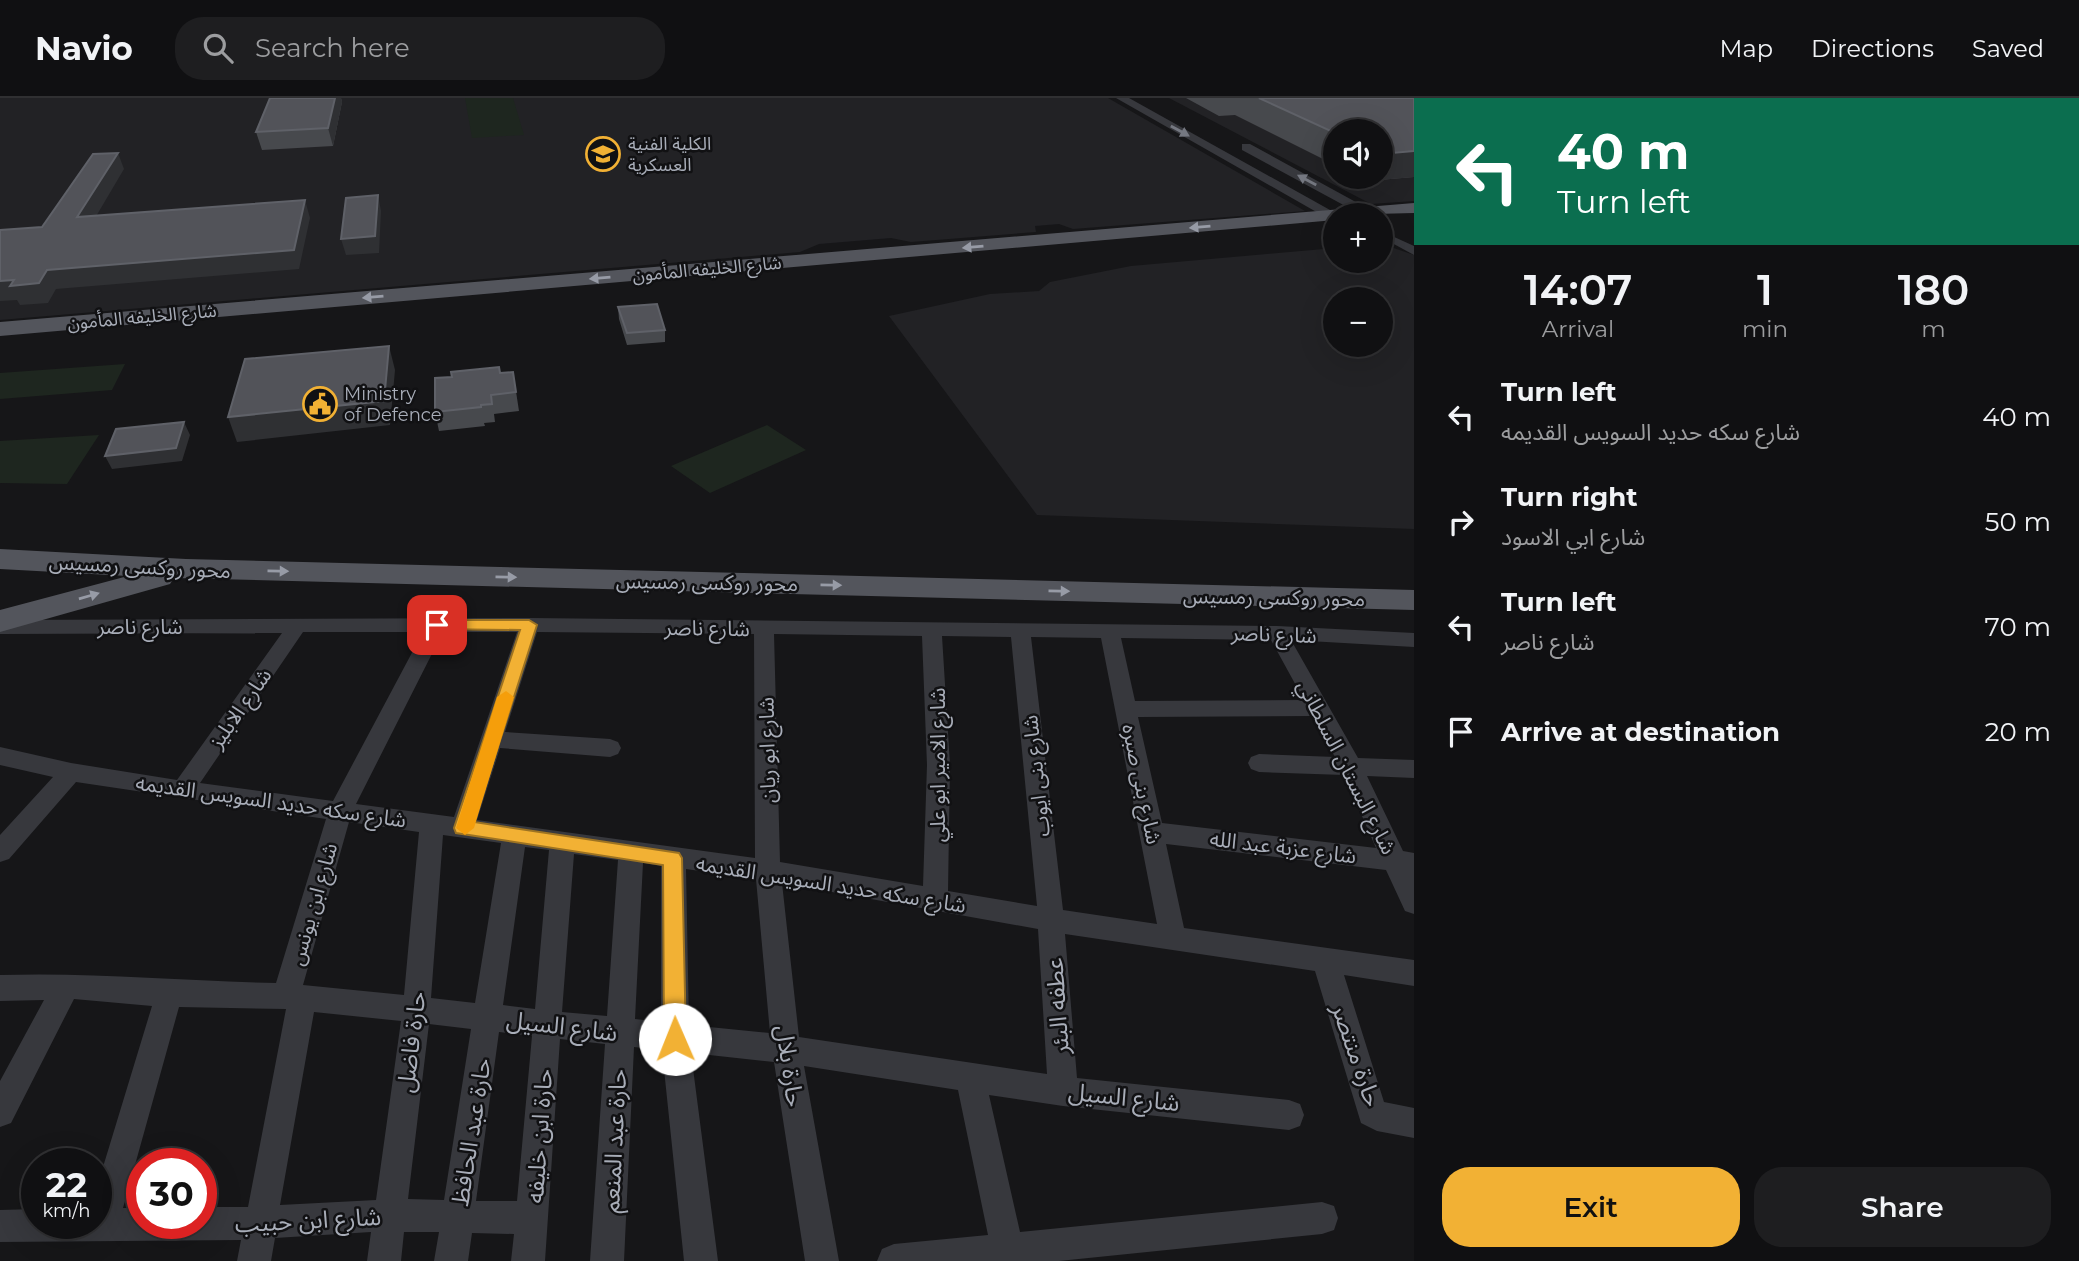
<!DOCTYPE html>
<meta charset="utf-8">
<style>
:root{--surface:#101012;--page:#1e1e20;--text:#f1f3f6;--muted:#9c9d9f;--line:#303032;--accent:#f2b134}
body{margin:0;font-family:Montserrat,"Noto Sans Arabic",sans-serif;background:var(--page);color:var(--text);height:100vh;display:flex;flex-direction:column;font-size:26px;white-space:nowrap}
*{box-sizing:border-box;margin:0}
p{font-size:23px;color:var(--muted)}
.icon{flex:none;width:38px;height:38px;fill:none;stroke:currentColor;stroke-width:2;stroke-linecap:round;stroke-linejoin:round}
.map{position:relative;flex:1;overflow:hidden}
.details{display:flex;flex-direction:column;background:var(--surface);width:665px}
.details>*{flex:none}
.guide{background:#0b6e4f;color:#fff;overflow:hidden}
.buttons{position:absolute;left:1323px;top:21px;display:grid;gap:14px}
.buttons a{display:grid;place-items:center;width:70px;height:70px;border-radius:50%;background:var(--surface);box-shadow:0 7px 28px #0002,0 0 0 2px var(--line);font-size:35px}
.speed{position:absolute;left:21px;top:1050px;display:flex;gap:14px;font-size:35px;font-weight:700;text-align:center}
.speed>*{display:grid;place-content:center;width:91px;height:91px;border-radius:50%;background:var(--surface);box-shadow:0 7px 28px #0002,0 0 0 2px var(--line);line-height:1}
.speed small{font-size:18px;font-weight:400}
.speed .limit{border:10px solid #d22;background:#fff;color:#111}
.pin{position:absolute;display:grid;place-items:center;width:60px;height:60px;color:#fff;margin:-30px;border-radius:14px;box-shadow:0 4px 10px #0006}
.me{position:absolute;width:77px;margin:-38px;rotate:359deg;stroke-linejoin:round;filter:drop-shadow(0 0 5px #0008)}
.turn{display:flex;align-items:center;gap:24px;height:147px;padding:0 28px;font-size:32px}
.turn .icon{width:91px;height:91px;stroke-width:2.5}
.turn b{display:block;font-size:49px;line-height:60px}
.eta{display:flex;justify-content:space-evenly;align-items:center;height:119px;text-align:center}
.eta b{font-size:42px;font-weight:600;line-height:49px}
.button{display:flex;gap:14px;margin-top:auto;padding:14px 28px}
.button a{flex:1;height:80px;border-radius:28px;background:var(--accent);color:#111;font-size:28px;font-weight:600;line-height:80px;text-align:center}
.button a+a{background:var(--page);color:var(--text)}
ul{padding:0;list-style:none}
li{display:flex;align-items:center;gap:21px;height:105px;padding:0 28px}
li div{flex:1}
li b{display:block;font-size:26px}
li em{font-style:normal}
header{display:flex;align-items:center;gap:42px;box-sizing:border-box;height:98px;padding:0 35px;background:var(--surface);border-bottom:2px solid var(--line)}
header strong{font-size:33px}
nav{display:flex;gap:38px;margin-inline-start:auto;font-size:24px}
.search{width:490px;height:63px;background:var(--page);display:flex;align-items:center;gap:18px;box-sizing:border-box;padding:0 24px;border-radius:28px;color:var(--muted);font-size:26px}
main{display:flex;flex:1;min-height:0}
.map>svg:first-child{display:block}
</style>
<header>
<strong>Navio</strong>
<div class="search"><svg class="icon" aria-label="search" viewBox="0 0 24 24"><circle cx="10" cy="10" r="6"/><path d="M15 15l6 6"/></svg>Search here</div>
<nav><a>Map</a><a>Directions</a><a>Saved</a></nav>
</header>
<main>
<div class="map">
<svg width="1414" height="1163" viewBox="0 0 1414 1163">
<rect width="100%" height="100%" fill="#161618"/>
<path fill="#222225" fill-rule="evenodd" d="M0,0h1108l197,113 -232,18 -14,-5 -24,2 1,6 -125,10 -20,-4 -72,6 -19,8 -800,68z
M1169,0h245v103l-43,3zM1335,33h46v46h-46z
M1382,146l32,11v274l-377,-14 -148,-199 101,-22 49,-3 11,-9 81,-16 204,-18v13h46zM1335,201h46v46h-46z"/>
<path fill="#1e261f" d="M465,0h48l11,37 -52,3z
M125,266l-13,26 -112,9v-26z
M767,327l39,25 -96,43 -39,-27z
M99,337l-32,49 -67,-1v-42z"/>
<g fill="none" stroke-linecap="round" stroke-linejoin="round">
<path fill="#37383d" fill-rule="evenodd" d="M1381,133l33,15v9l-33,-18z
M529,520l748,8 137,7v14l-123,-7 67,118 56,2v18l-47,-2 36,75 11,2v61l-9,-3 -19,-41 -220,-26 18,84 230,32v26l-70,-11 40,127 30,6v30l-37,-7 -16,-8 -46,-152 -250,-37 12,144 212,22 11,4 4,11 -4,11 -11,4 -226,-24 -74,-11 31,137 302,-30 12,4 4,12 -4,12 -12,4 -263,27h-182l5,-12 12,-5 94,-9 -30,-145 -154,-24 35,195h-34l-31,-199 -83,-9 27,208h-34l-22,-211 -28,-3 -10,214h-34l15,-217 -45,-5 -15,222h-34l3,-27 -42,-1 -4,28h-34l5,-29h-35l-3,29h-34l4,-29 -96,6 -4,23h-34l4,-21 -241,2v-32l37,-1v14h59v-33l56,-184 -78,-7 -63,124 -11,4v-46l44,-81 -44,1v-26c92,-3 184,6 276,8l50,-164 -250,-37 -67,77 -9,3v-27l53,-58 -53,-12v-18l71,16 106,17 105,-147 -282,1v-14zM303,534h120l-90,169 -133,-18zM443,534h74l-63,185 -98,-13zM537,534l217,2 1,224 -278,-38 23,-72 110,9 8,-3 3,-6 -3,-6 -8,-3 -105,-7zM774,536l148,2 5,129 -4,121 -143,-24zM942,538l69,1 26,269 -89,-15 2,-126zM1031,539l70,1 56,286 -94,-14zM1121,540l150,2 33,60 -169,1zM1312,618l23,41 -76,-3 -8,3 -3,6 3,6 8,3 85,3 32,73 -214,-25 -24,-106zM349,724l70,10 -15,163 -101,-10zM443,737l58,8 -26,160 -44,-5zM525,749l24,3 -14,159 -32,-4zM574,756l44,6 -11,156 -45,-4zM643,765l18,3v156l-26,-3zM686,771l70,10 14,154 -81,-8zM782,785l256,46 9,145 -248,-37zM179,909l107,2 -38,198h-47v16h-59v-15h-19zM314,914l87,9 -25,179 -96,5zM429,926l42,5 -27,171 -36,-1zM499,934l33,4 -15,165h-41z"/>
<path fill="#37383d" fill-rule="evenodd" d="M1116,0h13l210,117 -12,3z
M1242,46h8l124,68 -12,3 -120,-65z"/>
<path fill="#53555c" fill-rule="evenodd" d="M1414,105v10l-79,2v5l-1335,116v-14z
M0,451l186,10 1228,31v20l-1240,-32 -4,6 -170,48v-22l128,-34 -128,-7z"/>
</g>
<path fill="#47494d" d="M270,0h71l1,4 -9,44 -71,4 -6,-18z
M1186,0h228v79l-47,4 -8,-4h22v-46h-46v34l-100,-50 -16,1z
M618,209l47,23v12l-38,3 -8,-26z
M513,274l6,39 -25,3 1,8 -11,1 1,3 -46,5 -4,-19 17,-35z"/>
<path fill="#2f3033" d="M335,0h6l1,4 -9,44 -5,-18z
M1414,53v26l-47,4 2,-4h12v-23z
M118,55l6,16 -39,66 -8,-18z
M378,97l3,16 -2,42 -33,2 -5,-16z
M305,102l5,18 -11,51 -243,20 -8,14 -28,2 -3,-5 -17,1v-20l47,-11z
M389,248l6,24 -5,55 -153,17 -9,-25z
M184,324l6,13 -8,26 -70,8 -7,-13z"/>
<path fill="#525359" stroke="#5f6168" stroke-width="2" d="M270,0h65l-7,30 -72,4z
M1259,0h155v53l-33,3v-23h-46v2z
M118,55l-41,64 228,-17 -11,50 -247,20 -8,13 -29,3 4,-6 -14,1v-51l42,-3 51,-73z
M378,97l-3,41 -34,3 5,-41z
M657,206l8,26 -38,3 -9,-26z
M389,248l-5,55 -156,16 17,-58z
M499,269l1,6 13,-1 3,20 -25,3 1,9 -11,1v2l-46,5v-34l17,-1 -1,-5z
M184,324l-8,26 -71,8 11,-27z"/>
<defs><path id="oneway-solid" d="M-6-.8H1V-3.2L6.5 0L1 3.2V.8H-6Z" transform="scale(1.75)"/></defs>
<g fill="#757881">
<use href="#oneway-solid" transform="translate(1180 33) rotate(29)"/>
<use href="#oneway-solid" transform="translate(1307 82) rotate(-152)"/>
</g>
<g fill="#979ba6">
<use href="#oneway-solid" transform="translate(1200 129) rotate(175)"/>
<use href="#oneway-solid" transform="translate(973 149) rotate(175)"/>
<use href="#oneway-solid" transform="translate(600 180) rotate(175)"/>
<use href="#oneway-solid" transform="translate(373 199) rotate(175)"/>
<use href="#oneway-solid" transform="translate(278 473) rotate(1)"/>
<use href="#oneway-solid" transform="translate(506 479) rotate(1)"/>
<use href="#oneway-solid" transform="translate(831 487) rotate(1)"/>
<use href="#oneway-solid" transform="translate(1059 493) rotate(1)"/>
<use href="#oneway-solid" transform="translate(89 498) rotate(-16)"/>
</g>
<path fill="#f2b134" stroke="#9d7322" stroke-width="2" d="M437,522h92l8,5 -63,197 205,31 3,5 4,181 -3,7 -8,3 -7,-3 -4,-7 -1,-174 -207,-32 -2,-5 66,-198 -89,-1v-7z"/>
<path fill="#f59e0b" d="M506,593l8,6 -40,131 -9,7 -9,-7 41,-131z"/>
<defs>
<g id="university-ring" transform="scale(1.75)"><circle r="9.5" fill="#111113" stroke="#f2b134" stroke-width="1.5"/><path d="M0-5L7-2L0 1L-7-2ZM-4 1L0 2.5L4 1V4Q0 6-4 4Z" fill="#f2b134"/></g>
<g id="civic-ring" transform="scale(1.75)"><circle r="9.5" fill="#111113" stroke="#f2b134" stroke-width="1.5"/><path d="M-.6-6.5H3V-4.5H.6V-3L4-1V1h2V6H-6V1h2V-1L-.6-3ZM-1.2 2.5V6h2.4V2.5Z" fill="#f2b134"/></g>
</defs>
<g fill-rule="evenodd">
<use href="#university-ring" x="603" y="56"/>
<use href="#civic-ring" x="320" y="306"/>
</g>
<g text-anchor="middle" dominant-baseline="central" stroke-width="5" stroke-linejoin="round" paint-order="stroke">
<g font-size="18" fill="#a8adb8" stroke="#111113" text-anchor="start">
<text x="628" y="46">الكلية الفنية<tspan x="628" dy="21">العسكرية</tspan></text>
<text x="344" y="296">Ministry<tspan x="344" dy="21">of Defence</tspan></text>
</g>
<g font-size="18" fill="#a8adb8" stroke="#111113">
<text transform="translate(707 171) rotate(-5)">شارع الخليفه المأمون</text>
<text transform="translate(142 219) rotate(-5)">شارع الخليفه المأمون</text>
</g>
<g font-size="21" fill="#a8adb8" stroke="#111113">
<text transform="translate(140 468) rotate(3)">محور روكسى رمسيس</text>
<text transform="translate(707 484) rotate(1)">محور روكسى رمسيس</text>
<text transform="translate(1274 499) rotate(1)">محور روكسى رمسيس</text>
<text x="140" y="528">شارع ناصر</text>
<text transform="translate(707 530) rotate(1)">شارع ناصر</text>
<text transform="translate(1274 536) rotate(2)">شارع ناصر</text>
<text transform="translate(240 610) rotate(-55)">شارع الابليز</text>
<text transform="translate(767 652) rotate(-91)">شارع ابو ريان</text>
<text transform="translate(937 667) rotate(-90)">شارع الامير ابو علي</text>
<text transform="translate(1347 669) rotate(63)">شارع البستان السلطاني</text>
<text transform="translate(1036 678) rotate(-96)">شارع بنى ايوب</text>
<text transform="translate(1142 686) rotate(78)">شارع بنى صبره</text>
<text transform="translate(271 703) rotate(8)">شارع سكه حديد السويس القديمه</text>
<text transform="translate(1283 749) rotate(7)">شارع عزبة عبد الله</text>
<text transform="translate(831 786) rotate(9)">شارع سكه حديد السويس القديمه</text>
<text transform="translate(313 806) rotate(-74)">شارع ابن يونس</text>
</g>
<g font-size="24" fill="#a8adb8" stroke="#111113">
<text transform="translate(1057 908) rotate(-94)">عطفه البئر</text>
<text transform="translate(562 928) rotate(7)">شارع السيل</text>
<text transform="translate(411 944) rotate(-83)">حارة فاضل</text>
<text transform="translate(1357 957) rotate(71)">حارة منتصر</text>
<text transform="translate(790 968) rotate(82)">حارة بلال</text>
<text transform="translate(1124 999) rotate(6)">شارع السيل</text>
<text transform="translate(471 1034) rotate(-81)">حارة عبد الحافظ</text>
<text transform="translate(539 1038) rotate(-86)">حارة ابن خليفه</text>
<text transform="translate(614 1043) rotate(-87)">حارة عبد المنعم</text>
<text transform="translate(308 1122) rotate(-3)">شارع ابن حبيب</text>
</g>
</g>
</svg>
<div class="buttons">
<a><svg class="icon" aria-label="sound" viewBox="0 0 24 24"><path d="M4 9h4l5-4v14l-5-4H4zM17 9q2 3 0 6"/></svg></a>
<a>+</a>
<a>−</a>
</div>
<div class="speed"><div>22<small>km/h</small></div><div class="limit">30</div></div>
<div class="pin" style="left:437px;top:527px;background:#d93025"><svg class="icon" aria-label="arrive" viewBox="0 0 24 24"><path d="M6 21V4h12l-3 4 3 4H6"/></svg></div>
<svg class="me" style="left:675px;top:941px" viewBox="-20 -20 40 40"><circle r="19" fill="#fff"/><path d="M0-13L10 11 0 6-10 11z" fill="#f2b134"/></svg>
</div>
<section class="details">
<div class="guide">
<div class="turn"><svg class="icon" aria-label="left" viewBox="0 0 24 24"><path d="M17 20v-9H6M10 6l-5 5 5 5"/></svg><div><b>40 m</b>Turn left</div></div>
</div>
<div class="eta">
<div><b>14:07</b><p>Arrival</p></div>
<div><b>1</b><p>min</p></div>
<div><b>180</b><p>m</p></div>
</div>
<ul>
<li><svg class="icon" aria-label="left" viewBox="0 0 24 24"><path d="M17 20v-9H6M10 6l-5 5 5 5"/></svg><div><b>Turn left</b><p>شارع سكه حديد السويس القديمه</p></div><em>40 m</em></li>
<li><svg class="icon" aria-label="right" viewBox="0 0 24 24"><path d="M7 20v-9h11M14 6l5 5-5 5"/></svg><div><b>Turn right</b><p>شارع ابي الاسود</p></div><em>50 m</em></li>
<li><svg class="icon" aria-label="left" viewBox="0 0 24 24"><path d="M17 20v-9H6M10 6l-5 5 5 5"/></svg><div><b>Turn left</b><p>شارع ناصر</p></div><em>70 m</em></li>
<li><svg class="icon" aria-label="arrive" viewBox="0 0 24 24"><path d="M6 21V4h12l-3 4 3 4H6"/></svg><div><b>Arrive at destination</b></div><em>20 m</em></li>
</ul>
<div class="button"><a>Exit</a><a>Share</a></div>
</section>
</main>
